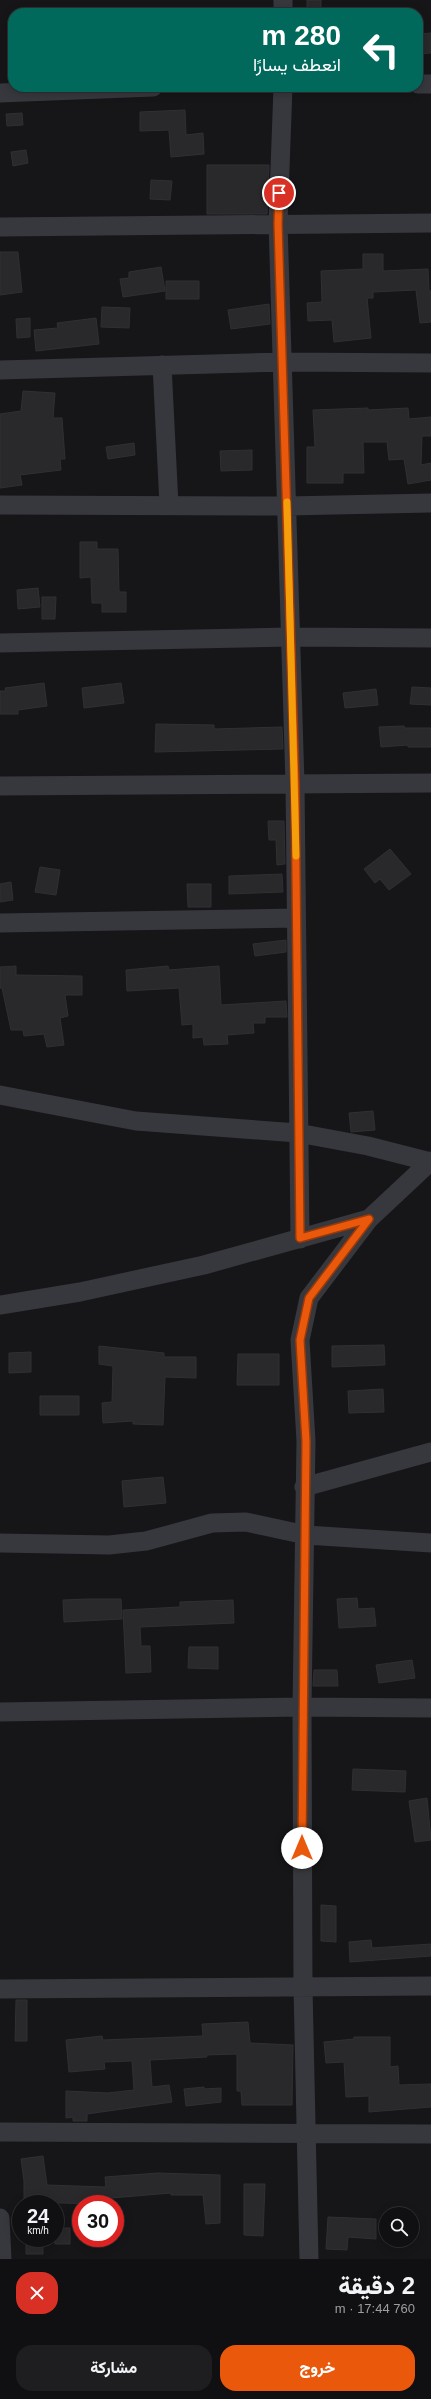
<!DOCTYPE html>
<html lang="ar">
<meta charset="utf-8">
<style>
:root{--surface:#101012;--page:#1e1e20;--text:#f1f3f6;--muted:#9c9d9f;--line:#303032;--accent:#ea580c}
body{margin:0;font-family:Helvetica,Vazirmatn,sans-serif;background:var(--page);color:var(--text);direction:rtl;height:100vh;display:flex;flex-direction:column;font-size:15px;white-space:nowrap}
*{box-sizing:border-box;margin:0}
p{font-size:13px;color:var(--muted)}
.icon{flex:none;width:22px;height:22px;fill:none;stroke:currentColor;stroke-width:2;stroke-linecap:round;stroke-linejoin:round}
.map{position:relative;height:2259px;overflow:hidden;direction:ltr}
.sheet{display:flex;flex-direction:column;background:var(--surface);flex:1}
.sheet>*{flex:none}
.top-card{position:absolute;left:8px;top:8px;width:415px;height:84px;border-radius:16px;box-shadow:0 2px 10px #0003,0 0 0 1px var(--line);direction:rtl;background:#00695c;color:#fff;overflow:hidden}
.tools{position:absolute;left:379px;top:2207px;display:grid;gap:8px}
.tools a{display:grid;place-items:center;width:40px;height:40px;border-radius:50%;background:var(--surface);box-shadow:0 2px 10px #0003,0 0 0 1px var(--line);font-size:20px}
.speed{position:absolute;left:12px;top:2195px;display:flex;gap:8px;font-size:20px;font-weight:700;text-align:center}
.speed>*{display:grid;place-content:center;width:52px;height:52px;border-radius:50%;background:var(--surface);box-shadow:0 2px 10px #0003,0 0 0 1px var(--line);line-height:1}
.speed small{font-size:10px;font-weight:400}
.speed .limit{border:6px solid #d22;background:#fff;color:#111}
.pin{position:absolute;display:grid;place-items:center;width:34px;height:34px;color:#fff;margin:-17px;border:2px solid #fff;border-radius:50%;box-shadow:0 1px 4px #0007}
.me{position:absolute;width:44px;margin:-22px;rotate:0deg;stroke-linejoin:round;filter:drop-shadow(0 0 3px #0008)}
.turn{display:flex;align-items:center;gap:14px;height:84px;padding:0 16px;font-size:18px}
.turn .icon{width:52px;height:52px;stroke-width:2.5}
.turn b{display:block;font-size:28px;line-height:34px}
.round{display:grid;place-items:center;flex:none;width:42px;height:42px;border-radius:16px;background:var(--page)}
.summary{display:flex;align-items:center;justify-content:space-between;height:68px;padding:0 16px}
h1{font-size:24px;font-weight:800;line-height:30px}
.button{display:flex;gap:8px;margin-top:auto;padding:8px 16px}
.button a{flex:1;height:46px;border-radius:16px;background:var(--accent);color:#fff;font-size:16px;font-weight:800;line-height:46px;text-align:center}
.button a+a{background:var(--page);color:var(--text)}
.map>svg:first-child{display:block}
</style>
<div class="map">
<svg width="431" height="2259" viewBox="0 0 431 2259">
<rect width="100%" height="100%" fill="#161618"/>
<path fill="#29292c" stroke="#303034" d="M307,0h14v13h-14z
M431,33v20l-13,1v-20z
M185,110l1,25 17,-2 1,21 -33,3 -2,-27 -29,1v-19z
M22,113l1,12 -16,1 -1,-12z
M26,150l2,13 -15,3 -2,-14z
M207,165h62l-2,49h-60z
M151,180l21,1 -2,19 -20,-1z
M0,252h18l4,40 -22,3z
M363,254h20v17l45,-2 1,22h2v31l-11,1 -4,-33 -43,2v6h-6l4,40 -37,4 -2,-22 -24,1 -1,-18 15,-1 -1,-31 42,-2z
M161,267l4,24 -42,6 -3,-18 9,-1v-6z
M166,281h33v18h-33z
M269,304l1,20 -39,5 -3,-19z
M102,307l28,1 -1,20 -28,-1z
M30,318v19l-13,1 -1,-19z
M96,318l3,26 -63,7 -2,-21 24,-2 -1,-5z
M23,391l32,2 -2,25h9l3,41h-5l1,11 -41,5 2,10 -22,3v-74l21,-3z
M368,408v2l40,-2 1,11 22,-2v19h-9l-1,29 10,-2v17l-23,4 -4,-25 -15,1 -2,-18h-24l1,31h-21v10h-36v-36h8l-2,-37z
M134,443l1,12 -27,4 -2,-12z
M252,450v20l-31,1 -1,-20z
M80,542h17v7h21l1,43h7v20h-24v-9h-10l-1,-26 -11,1z
M38,588l2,19 -22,2 -1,-19z
M42,597h14l-1,22h-13z
M44,683l3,23 -29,4v4h-18v-23h6l-1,-3z
M121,683l3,20 -40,5 -2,-20z
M412,687l19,1v17l-21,-1z
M376,689l2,16 -33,3 -2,-15z
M156,724l58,1v4l68,-2 1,22 -128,3z
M404,726l1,2h26v19h-23v-2l-27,2 -2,-20z
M268,821h16l1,43 -8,1 -1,-25h-7z
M390,849l21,25 -22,16 -9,-11 -5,4 -11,-14z
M40,867l20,3 -4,25 -21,-3z
M282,874l1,18 -54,2v-18z
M11,882l2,18 -13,2v-18z
M187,884h24v23h-23z
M286,940v12l-31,4 -2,-12z
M16,966v9l66,1v19h-17l3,21 -8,2 4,27 -17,2 -3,-13 -20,2 -1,-6h-12l-9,-42h-2v-21z
M168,966l1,4 50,-4 2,39 65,-4 1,16h-22v6h-12l1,10 -27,2 1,9 -24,1 -1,-8 -10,1v-14l-11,1 -3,-37 -52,3 -1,-21z
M373,1111l2,19 -24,2 -2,-19z
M384,1345l1,20 -53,2v-21z
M99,1346l65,7v4h32v21l-31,-1 -2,48 -30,-1v-3l-30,2 -1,-20 10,-1 1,-36 -14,-2z
M31,1352v20l-22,1v-20z
M238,1354h41v31h-42z
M383,1389l1,23 -35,1 -1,-22z
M40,1396h39v19h-39z
M163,1477l3,26 -42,4 -2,-26z
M357,1598l1,11 16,-1 2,18 -37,2 -2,-29z
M88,1599h33l1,20 -58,3 -1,-22z
M233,1600l1,23 -94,4 1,19h9l1,26 -25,1 -3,-63 57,-3v-5z
M189,1647h29v22l-30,-1z
M412,1660l3,18 -36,5 -3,-18z
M314,1670h23l1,16h-25z
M353,1769l53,2 -1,21 -53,-2z
M427,1798l4,42 -16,2 -6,-41z
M321,1905l15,1v36l-15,-1z
M371,1940l1,8 59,-4v12l-81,6 -1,-20z
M16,2000h11v41h-12z
M248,2022l2,21 43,2 -1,60h-50l-1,-14h-4v-37l-31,1 1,2 -57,3 2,27 17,-2 3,17 -85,12v7h-14v-4l-7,1v-27l42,2 26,-3 -2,-29 -28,1 1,7 -36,3 -3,-32 36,-4 1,4 100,-4 -1,-12z
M354,2037h36v30l8,-1 1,19 32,-1v23l-62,5v-16l-23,1 -2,-35 -18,1 -2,-21 30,-3z
M204,2087v2l17,-1v14l-35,4 -2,-17z
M43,2156l4,29 59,2 -1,-10 53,-4 62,2v48l-14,1 -3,-29h-32v-2l-72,6v5l-75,-2v-21l-3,-22z
M244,2184h21l-2,52 -19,-1z
M328,2217l48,2v20l-28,-2 -1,13 -21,-1z
M55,2228h15v16h-15z
M26,2238h17v16h-17z"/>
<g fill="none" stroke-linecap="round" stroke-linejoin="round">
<path stroke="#37383d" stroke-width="19" d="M283,0v13
M418,84h13
M283,87l-5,136 17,561 5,455
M0,93l153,-6
M0,227l431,-4
M162,365l7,140
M0,370l283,-8 148,1
M0,505l287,1 144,-3
M0,643l291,-6 140,1
M0,786l431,-3
M0,923l296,-5
M0,1095l136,26 162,12 70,13 63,16
M0,1305l80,-13 124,-27 165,-46
M304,1487l127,-35
M0,1543l109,2 37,-4 66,-18 34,-1 60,13 125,8
M0,1712l302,-5 129,1
M0,1989l431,-3
M0,2132l431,2
M0,2218l2,41
M309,2259l-6,-271 -1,-281 4,-266 -6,-101 9,-42 60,-79 62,-58"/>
</g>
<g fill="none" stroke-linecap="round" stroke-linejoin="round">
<g stroke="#983908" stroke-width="10">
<path id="route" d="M279,193l-1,31 17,560 5,454 69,-19 -60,79 -9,42 6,101 -4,407"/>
</g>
<use href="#route" stroke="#ea580c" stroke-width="7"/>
<path stroke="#f59e0b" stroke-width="7" d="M287,502l9,354"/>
</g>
</svg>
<div class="tools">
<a><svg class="icon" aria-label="search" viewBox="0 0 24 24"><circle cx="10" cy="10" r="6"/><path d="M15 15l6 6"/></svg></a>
</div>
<div class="speed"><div>24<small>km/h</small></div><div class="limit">30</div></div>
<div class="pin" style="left:279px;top:193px;background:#d93025"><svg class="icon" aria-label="arrive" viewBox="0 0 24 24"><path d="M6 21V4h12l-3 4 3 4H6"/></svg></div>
<svg class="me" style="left:302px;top:1848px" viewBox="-20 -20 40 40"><circle r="19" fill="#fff"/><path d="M0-13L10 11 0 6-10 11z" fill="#ea580c"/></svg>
<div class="top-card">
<div class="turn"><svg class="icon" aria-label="left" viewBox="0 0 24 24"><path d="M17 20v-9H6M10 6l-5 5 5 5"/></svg><div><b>280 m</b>انعطف يسارًا</div></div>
</div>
</div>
<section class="sheet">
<div class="summary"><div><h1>2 دقيقة</h1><p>760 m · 17:44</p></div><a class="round" style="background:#d93025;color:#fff"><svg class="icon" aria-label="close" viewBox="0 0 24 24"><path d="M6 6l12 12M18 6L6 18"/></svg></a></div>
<div class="button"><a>خروج</a><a>مشاركة</a></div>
</section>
